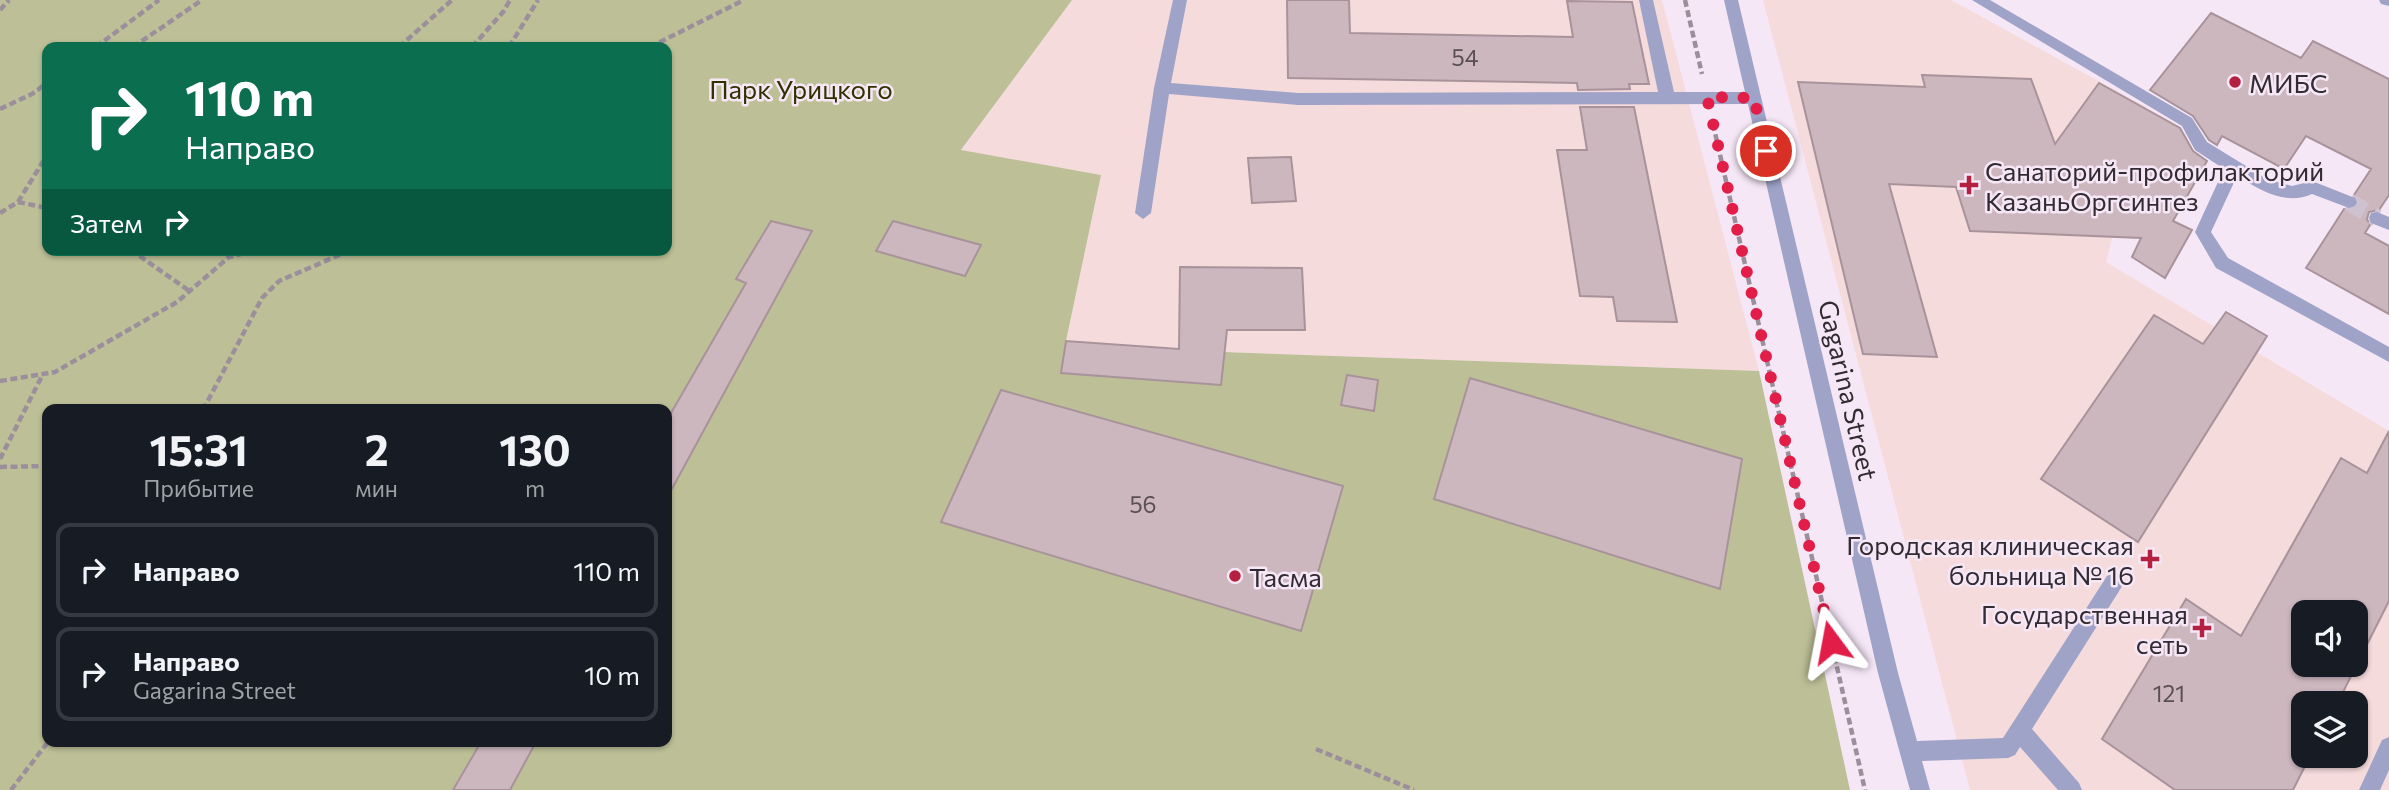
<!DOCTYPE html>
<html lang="ru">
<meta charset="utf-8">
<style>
:root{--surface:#171b24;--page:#20242c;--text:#f1f3f6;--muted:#9ea1a6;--line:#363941}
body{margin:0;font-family:Commissioner,sans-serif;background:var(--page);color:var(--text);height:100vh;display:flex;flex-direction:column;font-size:26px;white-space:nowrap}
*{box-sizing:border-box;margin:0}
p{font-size:23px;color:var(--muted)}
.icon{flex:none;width:38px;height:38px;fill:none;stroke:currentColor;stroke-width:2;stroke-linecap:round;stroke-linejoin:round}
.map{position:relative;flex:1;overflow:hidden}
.side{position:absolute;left:42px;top:404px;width:630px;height:343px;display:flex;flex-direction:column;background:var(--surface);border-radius:14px;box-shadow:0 2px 5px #0004}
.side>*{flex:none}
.banner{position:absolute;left:42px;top:42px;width:630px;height:214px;border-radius:14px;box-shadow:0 2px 5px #0004;background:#0b6e4f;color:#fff;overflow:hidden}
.buttons{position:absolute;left:2291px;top:600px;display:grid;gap:14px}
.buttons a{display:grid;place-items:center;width:77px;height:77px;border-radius:14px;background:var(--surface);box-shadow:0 2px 5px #0004;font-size:35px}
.pin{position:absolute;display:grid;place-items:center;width:60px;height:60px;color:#fff;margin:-30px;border:4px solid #fff;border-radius:50%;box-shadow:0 2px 7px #0007}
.me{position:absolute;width:77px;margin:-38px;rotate:347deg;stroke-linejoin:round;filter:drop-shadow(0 0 5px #0008)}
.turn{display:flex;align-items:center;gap:24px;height:147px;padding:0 28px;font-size:32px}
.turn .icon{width:91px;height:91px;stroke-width:2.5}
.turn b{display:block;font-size:49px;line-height:60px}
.then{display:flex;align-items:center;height:66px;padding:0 28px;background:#0003;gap:14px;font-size:26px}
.eta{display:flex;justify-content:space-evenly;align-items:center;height:119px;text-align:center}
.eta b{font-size:42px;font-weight:700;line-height:49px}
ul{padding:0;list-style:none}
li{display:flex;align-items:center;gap:21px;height:94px;margin:0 14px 10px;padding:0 14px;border:4px solid var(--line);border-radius:14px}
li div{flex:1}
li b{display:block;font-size:26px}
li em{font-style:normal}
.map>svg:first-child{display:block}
</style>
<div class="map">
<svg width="2389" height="790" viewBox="0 0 2389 790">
<rect width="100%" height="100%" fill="#f6e7f7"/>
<path fill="#f6dbdc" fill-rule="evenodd" d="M1072,0h590l97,371 -535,-19 -158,-11 35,-166 -140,-24z
M1763,0h188l195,107 -40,155 283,169v359h-419zM2303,612h53v53h-53zM2303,704h53v52h-53z"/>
<path fill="#bdbf97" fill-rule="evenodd" d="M0,0h1072l-111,150 140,25 -35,166 158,11 535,19 91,419h-1850zM47,47h620v203h-620zM47,410h620v332h-620z"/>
<path fill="#cdb7bf" stroke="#a8939b" stroke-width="2" fill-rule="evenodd" d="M1287,0h62l1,33 223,4 -6,-36 65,1 17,82h-20l1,5 -52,1 -1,-7 -289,-5z
M2211,13l90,45 12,-17 76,38v116l-10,15 -10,2 -2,7 3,6 -5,8 24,13v68l-83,-46 38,-59 6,1 7,-3 2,-6 -5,-6 17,-26 -65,-33 -22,33 -62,-33 -5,9 -8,-5 -16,-24 -43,-26z
M1922,75l109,4 24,65 44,-61 81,45 13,23 14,10 -34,60 19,9 -27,48 -33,-21 9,-19 -171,-7 -14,-44 -67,-3 48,173 -74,-3 -65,-272 127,5z
M1580,107h54l43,215 -60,-1 -4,-24 -33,-1 -23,-146h30z
M1291,157l5,44 -44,2 -4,-45z
M771,221l41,10 -145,267v-78l79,-137 -10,-4z
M893,221l88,24 -16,31 -89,-25z
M1180,267l122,1 3,62h-78l-6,55 -160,-12 5,-32 113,8z
M2226,312l41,24 -129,206 -97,-63 113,-164 49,29z
M1347,375l31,5 -4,31 -33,-6z
M1470,378l272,81 -22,130 -286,-90z
M1001,390l342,96 -42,145 -360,-109z
M2389,431v170l-52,103h-34v52h7l-17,34h-118l-73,-51 84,-140 55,37 100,-178 26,15zM2303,612h53v53h-53z
M481,742h55l-26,48h-57z"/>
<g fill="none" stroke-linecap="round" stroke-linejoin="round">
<path stroke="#cfc2d0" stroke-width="18" stroke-dasharray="18 9" stroke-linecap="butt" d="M2349,202l28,16"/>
<path stroke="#9a8f9b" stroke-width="4.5" stroke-dasharray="7 3.5" stroke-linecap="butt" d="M1685,0l17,74
M0,10l9,-10
M96,47l63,-47
M133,47l69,-47
M399,47l53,-47
M472,47l31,-35 7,-12
M509,47l29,-47
M650,47l94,-47
M0,109l32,-15 15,-11
M1713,124l152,666
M18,202l29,6
M0,213l18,-11 29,-47
M131,250l57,40
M0,381l55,-9 122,-70 52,-45 28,-7
M203,410l59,-112 17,-17 72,-31
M0,459l42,-83
M0,467l47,-1
M1316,749l98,41
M11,790l37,-48"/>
<path fill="#9ea3c7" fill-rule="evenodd" d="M1173,0h14l-16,83 127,10 360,-1 -19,-92h14l21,92h71l-21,-92h14l160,673 19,68 86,-3 104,-162 7,-3 7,3 2,6 -2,6 -89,141 47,54 3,7h-24l-38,-43 -5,8 -7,3 -86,3 8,29h-20l-32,-117 -130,-569 -450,1 -129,-11 -18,119 -8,6 -8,-6 19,-125z
M1972,0h18l202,118 15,24 60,37 25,7 20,-5 43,17 2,4 -2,4 -6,2 -37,-14c-27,12 -52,-4 -75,-18l-26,56 17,26 161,89v15l-173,-94 -21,-36 29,-63 -29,-19 -13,-24z
M2379,0h10v6l-8,-2z
M2377,212l12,5v13l-18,-7 -2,-5 2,-5z
M2389,737v33l-9,20h-21l23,-50z"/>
</g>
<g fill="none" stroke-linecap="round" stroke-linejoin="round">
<path stroke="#e11d48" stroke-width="12" stroke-dasharray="0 21.6" d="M1766,151l-12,-53 -47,-1 124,545"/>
</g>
<g fill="#b32040" stroke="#f6e7f7" stroke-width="2.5">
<circle cx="2235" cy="82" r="7"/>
<path d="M1965.5 174.5h7v7h7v7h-7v7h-7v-7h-7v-7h7z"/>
<path d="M2146.5 548.5h7v7h7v7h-7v7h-7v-7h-7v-7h7z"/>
<circle cx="1235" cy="576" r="7"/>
<path d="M2198.5 617.5h7v7h7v7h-7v7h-7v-7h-7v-7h7z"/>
</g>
<g text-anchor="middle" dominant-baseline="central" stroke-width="5" stroke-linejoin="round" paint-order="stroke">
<g font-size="23" fill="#594f55">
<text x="1465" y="57">54</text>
<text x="1143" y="504">56</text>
<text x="2169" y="693">121</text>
</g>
<g font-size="26" fill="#322c32" stroke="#f6e7f7" text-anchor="start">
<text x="2249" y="82">МИБС</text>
<text x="1985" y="170">Санаторий-профилакторий<tspan x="1985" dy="30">КазаньОргсинтез</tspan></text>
<text x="2134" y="544" text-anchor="end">Городская клиническая<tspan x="2134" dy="30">больница № 16</tspan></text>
<text x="1249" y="576">Тасма</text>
<text x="2188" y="613" text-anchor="end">Государственная<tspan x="2188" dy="30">сеть</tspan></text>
</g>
<g font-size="26" fill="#323200" stroke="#f6e7f7">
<text x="801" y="88">Парк Урицкого</text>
</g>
<g font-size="26" fill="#322c32" stroke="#f6e7f7">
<text transform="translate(1849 390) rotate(77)">Gagarina Street</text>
</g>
</g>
</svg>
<div class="buttons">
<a><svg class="icon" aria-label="sound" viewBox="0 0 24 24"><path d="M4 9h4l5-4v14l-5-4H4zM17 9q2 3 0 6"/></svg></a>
<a><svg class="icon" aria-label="layers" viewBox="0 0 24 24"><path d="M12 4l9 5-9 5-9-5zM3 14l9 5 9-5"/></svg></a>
</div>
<div class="pin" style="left:1766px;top:151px;background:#d93025"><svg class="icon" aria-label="arrive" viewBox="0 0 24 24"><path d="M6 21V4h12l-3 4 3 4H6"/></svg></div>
<svg class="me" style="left:1831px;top:642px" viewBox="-20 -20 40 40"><path d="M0-17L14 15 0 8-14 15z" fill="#e11d48" stroke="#fff" stroke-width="4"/></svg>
<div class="banner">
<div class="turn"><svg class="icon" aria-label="right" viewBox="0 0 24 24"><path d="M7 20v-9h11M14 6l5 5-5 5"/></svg><div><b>110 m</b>Направо</div></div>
<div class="then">Затем<svg class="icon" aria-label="right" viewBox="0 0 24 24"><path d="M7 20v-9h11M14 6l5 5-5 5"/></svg></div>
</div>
<section class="side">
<div class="eta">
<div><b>15:31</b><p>Прибытие</p></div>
<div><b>2</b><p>мин</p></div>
<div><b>130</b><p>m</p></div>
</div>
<ul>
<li><svg class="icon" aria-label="right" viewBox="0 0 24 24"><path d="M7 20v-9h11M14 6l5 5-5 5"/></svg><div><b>Направо</b></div><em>110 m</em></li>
<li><svg class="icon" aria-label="right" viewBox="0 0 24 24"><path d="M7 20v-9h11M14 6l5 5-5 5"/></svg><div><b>Направо</b><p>Gagarina Street</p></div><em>10 m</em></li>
</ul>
</section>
</div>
